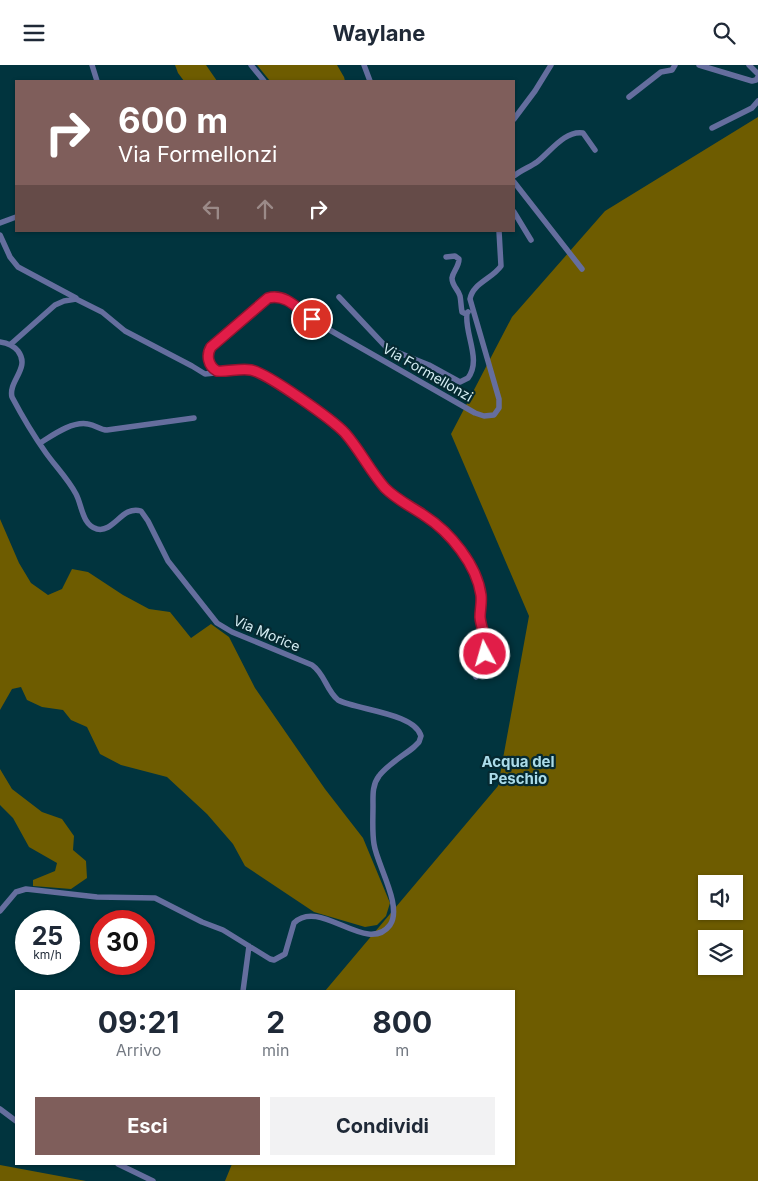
<!DOCTYPE html>
<html lang="it">
<style>
:root{--surface:#fff;--page:#f2f2f3;--text:#1f2937;--muted:#747a83;--accent:#7f5e5b}
body{margin:0;font-family:Inter,sans-serif;background:var(--page);color:var(--text);height:100vh;display:flex;flex-direction:column;font-size:19px;white-space:nowrap}
*{box-sizing:border-box;margin:0}
p{font-size:16px;color:var(--muted)}
.icon{flex:none;width:28px;height:28px;fill:none;stroke:currentColor;stroke-width:2;stroke-linecap:round;stroke-linejoin:round}
.map{position:relative;flex:1;overflow:hidden}
.details{position:absolute;left:15px;top:925px;width:500px;height:175px;display:flex;flex-direction:column;background:var(--surface);border-radius:0px;box-shadow:0 1px 4px #0004}
.details>*{flex:none}
.banner{position:absolute;left:15px;top:15px;width:500px;height:152px;border-radius:0px;box-shadow:0 1px 4px #0004;background:#7f5e5b;color:#fff;overflow:hidden}
.fabs{position:absolute;left:698px;top:810px;display:grid;gap:10px}
.fabs a{display:grid;place-items:center;width:45px;height:45px;border-radius:0px;background:var(--surface);box-shadow:0 1px 4px #0004;font-size:25px}
.speed{position:absolute;left:15px;top:845px;display:flex;gap:10px;font-size:25px;font-weight:700;text-align:center}
.speed>*{display:grid;place-content:center;width:65px;height:65px;border-radius:50%;background:var(--surface);box-shadow:0 1px 4px #0004;line-height:1}
.speed small{font-size:12px;font-weight:400}
.speed .limit{border:8px solid #d22;background:#fff;color:#111}
.pin{position:absolute;display:grid;place-items:center;width:42px;height:42px;color:#fff;margin:-21px;border:2px solid #fff;border-radius:50%;box-shadow:0 1px 5px #0007}
.me{position:absolute;width:55px;margin:-28px;rotate:354deg;stroke-linejoin:round;filter:drop-shadow(0 0 4px #0008)}
.turn{display:flex;align-items:center;gap:18px;height:105px;padding:0 20px;font-size:22px}
.turn .icon{width:65px;height:65px;stroke-width:2.5}
.turn b{display:block;font-size:35px;line-height:42px}
.lanes{display:flex;align-items:center;height:48px;padding:0 20px;background:#0003;justify-content:center;gap:25px;direction:ltr}
.lanes .off{opacity:.35}
.eta{display:flex;justify-content:space-evenly;align-items:center;height:85px;text-align:center}
.eta b{font-size:30px;font-weight:700;line-height:35px}
.action{display:flex;gap:10px;margin-top:auto;padding:10px 20px}
.action a{flex:1;height:58px;border-radius:0px;background:var(--accent);color:#fff;font-size:20px;font-weight:700;line-height:58px;text-align:center}
.action a+a{background:var(--page);color:var(--text)}
header{display:flex;justify-content:space-between;align-items:center;height:65px;padding:0 20px;background:var(--surface);font-size:22px;font-weight:700}
.map>svg:first-child{display:block}
</style>
<header><svg class="icon" aria-label="menu" viewBox="0 0 24 24"><path d="M4 6h16M4 12h16M4 18h16"/></svg>Waylane<svg class="icon" aria-label="search" viewBox="0 0 24 24"><circle cx="10" cy="10" r="6"/><path d="M15 15l6 6"/></svg></header>
<div class="map">
<svg width="758" height="1116" viewBox="0 0 758 1116">
<rect width="100%" height="100%" fill="#01343e"/>
<path fill="#6e5c00" fill-rule="evenodd" d="M175,0h31l11,16h-33l-6,-8z
M257,0h80l7,12 1,4h-75z
M758,52v1064h-533l7,-17h282v-173h-189l173,-205 31,-170 -78,-182 61,-117 93,-106zM706,819h28v27h-28zM706,874h28v27h-28z
M0,454l19,44 12,20 17,12 14,-6 10,-20 16,3 35,23 26,14 21,3 21,26 20,-14 18,13 26,51 70,101 38,49 27,65 -4,13 -9,9 -12,2 -51,-15 -69,-46 -12,-22 -26,-30 -40,-37 -46,-12 -21,-11 -13,-27 -16,-7 -8,-10 -21,-3 -15,-7 -6,-13 -9,2 -12,21z
M0,704l12,20 30,23 20,7 12,17 -1,14 13,11 1,17 -16,11 -38,-3v-6l22,-9 2,-8 -28,-16 -16,-29 -13,-13z
M0,1100l86,16h-86z"/>
<g fill="none" stroke-linecap="round" stroke-linejoin="round">
<path stroke="#656e9e" stroke-width="5.5" d="M92,0l5,16
M251,0l13,16
M364,0l6,16
M699,0l53,16 4,-1 2,-3
M749,0l9,9
M629,32l32,-25 11,-2 3,-5
M514,54l21,-28 16,-26
M712,63l40,-20 6,-7
M514,111c7,-6 16,-9 23,-14 13,-10 28,-32 46,-29l12,17
M514,117l68,87
M514,147l17,28
M0,158l16,-6
M0,170l10,22 8,10 58,31
M446,192l9,-1 4,3c0,8 -6,12 -7,19 0,8 6,11 8,18 1,5 1,11 2,16l4,2 2,-2
M339,232l48,51 42,17 31,17 8,-4c14,-18 -4,-45 -1,-65
M0,277c7,1 13,3 18,9 13,17 -10,30 -6,46 10,19 22,39 34,56 10,14 22,26 30,41 6,11 6,31 21,35 17,4 25,-24 44,-18l7,10 20,40 49,62 15,9 80,33c13,9 14,25 26,35 19,10 77,13 83,36l-2,6 -5,5c-11,9 -27,18 -35,29 -7,9 -6,20 -6,30 0,13 -1,26 1,38 3,21 29,62 16,81 -23,31 -70,-28 -96,-2l-9,31 -11,6 -4,-1 -47,-29 -21,-8 -47,-24 -58,-1 -71,-8 -10,3 -16,19
M11,279l44,-39 9,-4 12,-2 26,13 23,19 67,35 13,8 39,-4 10,1 16,9 46,30 29,23 34,47 10,11 42,29 23,22 18,28 9,25v28l6,24 -4,13 -7,17
M220,307c-12,-3 -15,-16 -9,-25l53,-46 9,-4 10,1 38,27 154,88 9,3 10,-1 5,-7v-9l-29,-100c3,-16 22,-20 31,-33l-2,-35
M40,378c13,-8 32,-22 48,-19 8,1 12,6 19,6l87,-12
M243,926l6,-45
M0,1044l16,12
M118,1099l35,17"/>
</g>
<g fill="none" stroke-linecap="round" stroke-linejoin="round">
<g stroke="#92132f" stroke-width="12">
<path id="route" d="M312,254c-13,-9 -26,-26 -44,-21l-57,49c-5,8 -3,19 6,24 11,1 23,-3 34,-1 16,3 82,50 94,63 15,17 25,38 40,55 12,12 27,19 40,28 25,16 52,49 56,79 1,7 -1,15 -1,22 1,13 9,24 5,37"/>
</g>
<use href="#route" stroke="#e11d48" stroke-width="9"/>
</g>
<g text-anchor="middle" dominant-baseline="central" stroke-width="4.5" stroke-linejoin="round" paint-order="stroke">
<g font-size="14" fill="#d6eef4" stroke="#052931">
<text transform="translate(428 307) rotate(30)">Via Formellonzi</text>
<text transform="translate(267 568) rotate(23)">Via Morice</text>
</g>
<g font-size="15" font-weight="bold" fill="#acdce9" stroke="#052931">
<text x="518" y="696">Acqua del<tspan x="518" dy="17">Peschio</tspan></text>
</g>
</g>
</svg>
<div class="fabs">
<a><svg class="icon" aria-label="sound" viewBox="0 0 24 24"><path d="M4 9h4l5-4v14l-5-4H4zM17 9q2 3 0 6"/></svg></a>
<a><svg class="icon" aria-label="layers" viewBox="0 0 24 24"><path d="M12 4l9 5-9 5-9-5zM3 14l9 5 9-5"/></svg></a>
</div>
<div class="speed"><div>25<small>km/h</small></div><div class="limit">30</div></div>
<div class="pin" style="left:312px;top:254px;background:#d93025"><svg class="icon" aria-label="arrive" viewBox="0 0 24 24"><path d="M6 21V4h12l-3 4 3 4H6"/></svg></div>
<svg class="me" style="left:485px;top:589px" viewBox="-20 -20 40 40"><circle r="17" fill="#e11d48" stroke="#fff" stroke-width="3"/><path d="M0-11L8 9 0 5-8 9z" fill="#fff"/></svg>
<div class="banner">
<div class="turn"><svg class="icon" aria-label="right" viewBox="0 0 24 24"><path d="M7 20v-9h11M14 6l5 5-5 5"/></svg><div><b>600 m</b>Via Formellonzi</div></div>
<div class="lanes"><svg class="icon off" aria-label="left" viewBox="0 0 24 24"><path d="M17 20v-9H6M10 6l-5 5 5 5"/></svg><svg class="icon off" aria-label="ahead" viewBox="0 0 24 24"><path d="M12 20V5M6 11l6-6 6 6"/></svg><svg class="icon" aria-label="right" viewBox="0 0 24 24"><path d="M7 20v-9h11M14 6l5 5-5 5"/></svg></div>
</div>
<section class="details">
<div class="eta">
<div><b>09:21</b><p>Arrivo</p></div>
<div><b>2</b><p>min</p></div>
<div><b>800</b><p>m</p></div>
</div>
<div class="action"><a>Esci</a><a>Condividi</a></div>
</section>
</div>
